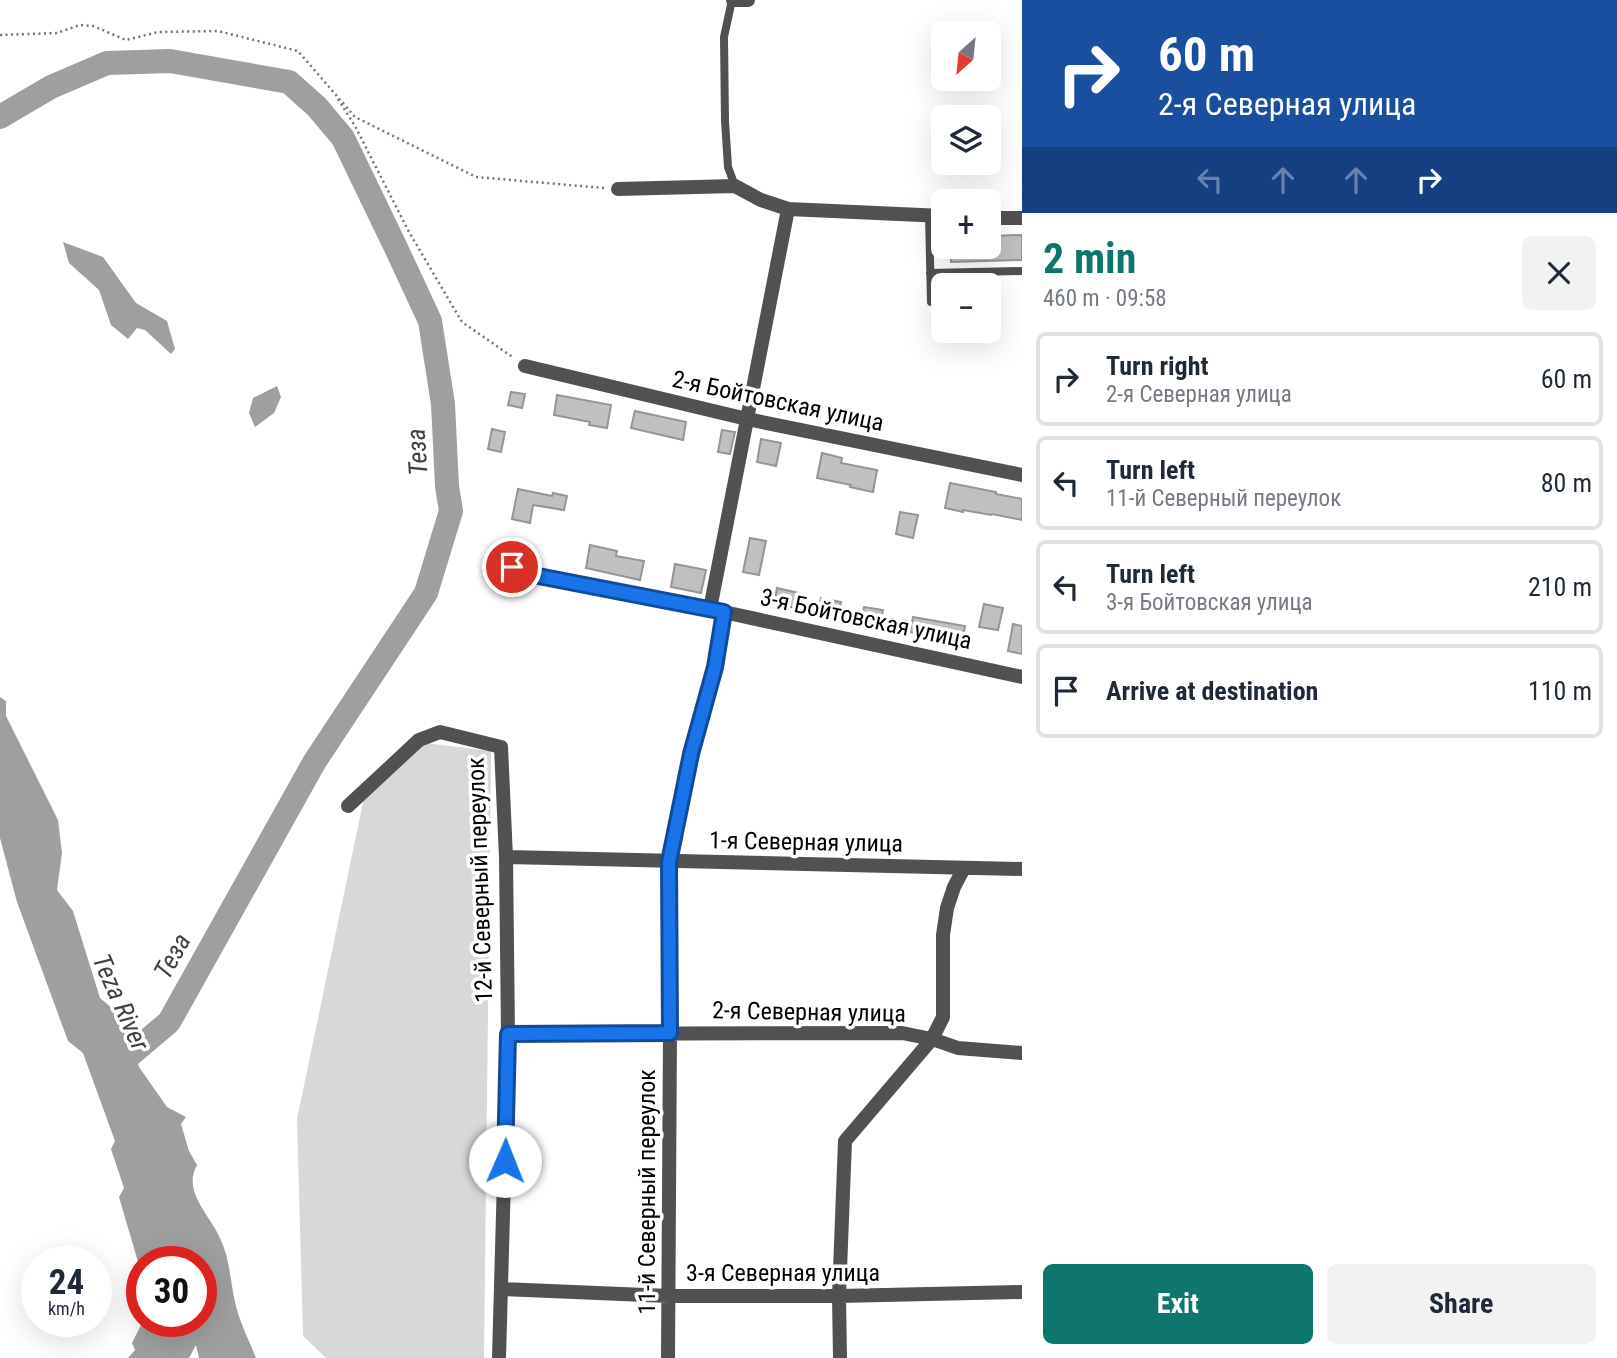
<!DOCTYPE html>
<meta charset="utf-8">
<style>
:root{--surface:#fff;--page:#f2f2f3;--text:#1f2937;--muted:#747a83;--line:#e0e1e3;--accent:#0f766e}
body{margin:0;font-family:"Roboto Condensed",sans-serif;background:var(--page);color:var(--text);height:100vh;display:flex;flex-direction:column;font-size:26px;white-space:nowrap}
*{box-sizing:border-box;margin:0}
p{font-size:23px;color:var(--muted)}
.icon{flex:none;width:38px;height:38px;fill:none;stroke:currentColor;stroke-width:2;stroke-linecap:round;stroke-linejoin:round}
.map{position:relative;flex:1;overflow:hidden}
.sheet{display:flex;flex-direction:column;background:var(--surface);width:595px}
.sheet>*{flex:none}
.top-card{background:#1a4fa0;color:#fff;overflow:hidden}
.needle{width:46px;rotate:207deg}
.buttons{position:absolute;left:931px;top:21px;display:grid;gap:14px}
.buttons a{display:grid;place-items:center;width:70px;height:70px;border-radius:10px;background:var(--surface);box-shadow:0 7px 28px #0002;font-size:35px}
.speed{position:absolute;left:21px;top:1246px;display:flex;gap:14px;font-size:35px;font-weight:700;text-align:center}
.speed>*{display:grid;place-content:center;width:91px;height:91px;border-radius:50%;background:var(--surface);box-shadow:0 7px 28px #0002;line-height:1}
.speed small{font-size:18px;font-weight:400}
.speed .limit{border:10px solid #d22;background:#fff;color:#111}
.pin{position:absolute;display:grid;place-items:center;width:60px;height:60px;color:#fff;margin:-30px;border:4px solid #fff;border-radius:50%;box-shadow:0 2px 7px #0007}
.me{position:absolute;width:77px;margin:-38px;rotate:1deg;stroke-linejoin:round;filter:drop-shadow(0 0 5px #0008)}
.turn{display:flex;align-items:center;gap:24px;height:147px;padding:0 21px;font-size:32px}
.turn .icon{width:91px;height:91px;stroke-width:2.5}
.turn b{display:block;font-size:49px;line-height:60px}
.lanes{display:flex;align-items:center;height:66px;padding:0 21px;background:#0003;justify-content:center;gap:35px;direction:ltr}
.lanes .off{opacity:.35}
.round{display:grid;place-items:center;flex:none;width:74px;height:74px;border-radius:10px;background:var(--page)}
.summary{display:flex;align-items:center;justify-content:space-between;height:119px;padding:0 21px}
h1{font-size:42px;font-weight:700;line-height:52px;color:var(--accent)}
.cta{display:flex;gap:14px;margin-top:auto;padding:14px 21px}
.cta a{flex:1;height:80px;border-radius:10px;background:var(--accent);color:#fff;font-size:28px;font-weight:700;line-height:80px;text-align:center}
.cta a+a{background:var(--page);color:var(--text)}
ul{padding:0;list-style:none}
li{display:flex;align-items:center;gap:21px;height:94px;margin:0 14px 10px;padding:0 7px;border:4px solid var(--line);border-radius:10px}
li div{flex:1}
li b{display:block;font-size:26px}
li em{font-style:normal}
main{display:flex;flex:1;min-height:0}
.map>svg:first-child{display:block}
</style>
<main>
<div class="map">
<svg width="1022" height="1358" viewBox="0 0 1022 1358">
<rect width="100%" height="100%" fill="#fff"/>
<path fill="#d8d8d8" d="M417,742l74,9 -7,607h-158l-23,-22 -6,-217 69,-331z"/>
<path fill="#9f9f9f" d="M63,242l40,15 33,46 31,18 8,28 -4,5 -26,-24 -8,-2 -9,11 -17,-14 -12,-35 -30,-27z
M277,386l4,11 -7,16 -19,14 -6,-14 4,-15z
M0,697l6,4v15l52,104 4,33 -5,37 16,21 27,87 26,22 13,47 28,40 19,10 -5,7 8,27 8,14c-15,26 13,50 23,73 10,21 10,42 15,64 4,19 14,38 21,56h-57l-3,-13 -7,13h-61l7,-8 -3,-7 11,-22h58v-59h-59v22l-1,-12 -22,-75 5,-9 -13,-39 4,-8 -32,-88 -15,-12 -51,-139 -17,-64z"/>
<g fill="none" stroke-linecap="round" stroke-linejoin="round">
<path stroke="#9f9f9f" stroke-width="24" d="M0,117l51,-30 56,-24 63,-2 119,21 28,25 26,31 54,112 33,71 13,83 4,82 4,25 -25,82 -111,168 -146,261 -51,43"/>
</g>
<path fill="#c0c0c0" stroke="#959595" stroke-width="2" d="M1022,235v25l-71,2 -1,-15h39v-11z
M511,392l14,2 -3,14 -14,-3z
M557,395l54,10 -4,23 -18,-3 1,-3 -36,-7z
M635,411l51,11 -3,18 -52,-12z
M492,429l13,3 -4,20 -13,-3z
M722,430l13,2 -5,22 -12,-2z
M761,439l20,4 -5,23 -19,-4z
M822,453l20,5 -1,5 36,7 -4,22 -23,-5 1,-2 -34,-7z
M950,483l46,9v2l26,5v21l-30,-6 -1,1 -28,-5v2l-18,-4z
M518,489l34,7 1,-3 14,3 -3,14 -31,-5 -3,18 -18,-4z
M900,512l18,3 -5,23 -17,-4z
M750,538l16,3 -7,34 -16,-3z
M590,545l27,6 -1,5 28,5 -4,19 -54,-12z
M675,564l31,6 -5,23 -30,-6z
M777,588l22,5 -3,15 -22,-4z
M821,598l20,4 -3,16 -21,-4z
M984,604l19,4 -5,22 -19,-3z
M864,607l19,3 -3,16 -19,-4z
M913,617l52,9 -3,18 -52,-12z
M1013,624l9,2v28l-14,-3z"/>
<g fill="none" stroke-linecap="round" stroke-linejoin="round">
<path stroke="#737373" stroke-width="2.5" stroke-dasharray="2 3.5" stroke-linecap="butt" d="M0,35l57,-2 23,-8 13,1 33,14 32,-8 60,-1 80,20 57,66 121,60 128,11
M338,99l17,27 54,106 53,90 52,36"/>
<path stroke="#515151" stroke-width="8" d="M732,0l-8,37 1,84 3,46 7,19
M929,215l2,87
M930,273l92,-2"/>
<path stroke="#515151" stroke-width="14" d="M733,0h15
M525,366l222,53 275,56
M495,560l33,14 182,35 312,68
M710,609l78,-400
M348,806l71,-66 21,-8 61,15 5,110 2,177 -9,324
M506,857l516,12
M508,1034l394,-1 30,6 26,9 64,5
M502,1289l167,7h170l183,-4
M668,1358l2,-325 -1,-171 22,-107 24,-88 9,-55
M840,1358l-1,-62 6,-155 87,-102 11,-22v-82l4,-27 7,-21 10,-19"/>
<path stroke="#515151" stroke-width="14" d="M618,189l117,-3 26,14 27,9 155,7
M989,218h33"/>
</g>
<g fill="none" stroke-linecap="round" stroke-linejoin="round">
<g stroke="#114b97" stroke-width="18">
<path id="route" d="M505,1161l3,-127 162,-1 -1,-171 22,-108 24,-87 9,-55 -196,-38 -16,-7"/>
</g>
<use href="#route" stroke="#1a73e8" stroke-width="12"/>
</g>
<g text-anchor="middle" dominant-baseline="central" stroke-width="7" stroke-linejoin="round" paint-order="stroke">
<g font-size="24" fill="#000" stroke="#fff">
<text transform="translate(778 401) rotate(12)">2-я Бойтовская улица</text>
<text transform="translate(866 619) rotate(12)">3-я Бойтовская улица</text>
<text transform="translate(806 842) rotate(1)">1-я Северная улица</text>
<text transform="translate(480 880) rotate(-92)">12-й Северный переулок</text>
<text transform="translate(809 1012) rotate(1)">2-я Северная улица</text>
<text transform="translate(647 1192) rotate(-90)">11-й Северный переулок</text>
<text x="783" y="1273">3-я Северная улица</text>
</g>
<g font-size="26" font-style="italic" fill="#404040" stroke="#fff">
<text transform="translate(417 452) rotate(-94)">Теза</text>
<text transform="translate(172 956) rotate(-61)">Теза</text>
<text transform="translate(121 1002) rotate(66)">Teza River</text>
</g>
</g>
</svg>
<div class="buttons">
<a><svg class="needle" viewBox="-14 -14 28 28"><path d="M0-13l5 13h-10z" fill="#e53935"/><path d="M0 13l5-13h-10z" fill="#747a83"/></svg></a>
<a><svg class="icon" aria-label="layers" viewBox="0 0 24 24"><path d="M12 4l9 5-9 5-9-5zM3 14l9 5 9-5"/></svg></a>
<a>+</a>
<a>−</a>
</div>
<div class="speed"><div>24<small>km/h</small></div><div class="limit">30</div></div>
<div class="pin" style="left:512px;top:567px;background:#d93025"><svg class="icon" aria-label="arrive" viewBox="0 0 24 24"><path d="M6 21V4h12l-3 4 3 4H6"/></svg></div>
<svg class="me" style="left:505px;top:1161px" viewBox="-20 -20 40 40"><circle r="19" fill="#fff"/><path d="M0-13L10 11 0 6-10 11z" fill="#1a73e8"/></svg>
</div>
<section class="sheet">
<div class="top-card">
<div class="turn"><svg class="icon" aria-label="right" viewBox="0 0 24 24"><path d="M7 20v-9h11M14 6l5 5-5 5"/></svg><div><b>60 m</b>2-я Северная улица</div></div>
<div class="lanes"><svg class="icon off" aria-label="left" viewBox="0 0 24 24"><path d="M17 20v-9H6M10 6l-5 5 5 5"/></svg><svg class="icon off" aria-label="ahead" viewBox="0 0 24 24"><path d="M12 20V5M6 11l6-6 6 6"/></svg><svg class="icon off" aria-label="ahead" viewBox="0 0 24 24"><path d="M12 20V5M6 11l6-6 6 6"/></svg><svg class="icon" aria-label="right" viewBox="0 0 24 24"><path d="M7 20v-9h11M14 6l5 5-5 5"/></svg></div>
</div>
<div class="summary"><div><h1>2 min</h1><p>460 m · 09:58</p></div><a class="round"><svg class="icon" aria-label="close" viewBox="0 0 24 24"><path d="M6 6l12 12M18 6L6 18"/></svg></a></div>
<ul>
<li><svg class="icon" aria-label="right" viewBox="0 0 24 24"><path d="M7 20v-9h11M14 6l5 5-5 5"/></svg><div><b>Turn right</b><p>2-я Северная улица</p></div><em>60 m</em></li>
<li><svg class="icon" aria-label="left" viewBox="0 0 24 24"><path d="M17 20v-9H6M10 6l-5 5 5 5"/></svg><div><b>Turn left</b><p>11-й Северный переулок</p></div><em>80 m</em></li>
<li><svg class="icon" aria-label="left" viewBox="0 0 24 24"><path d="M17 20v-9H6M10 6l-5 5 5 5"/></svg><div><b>Turn left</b><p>3-я Бойтовская улица</p></div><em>210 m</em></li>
<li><svg class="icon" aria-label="arrive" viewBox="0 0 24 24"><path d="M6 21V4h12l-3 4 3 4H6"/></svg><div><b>Arrive at destination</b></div><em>110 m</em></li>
</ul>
<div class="cta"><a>Exit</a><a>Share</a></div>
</section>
</main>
